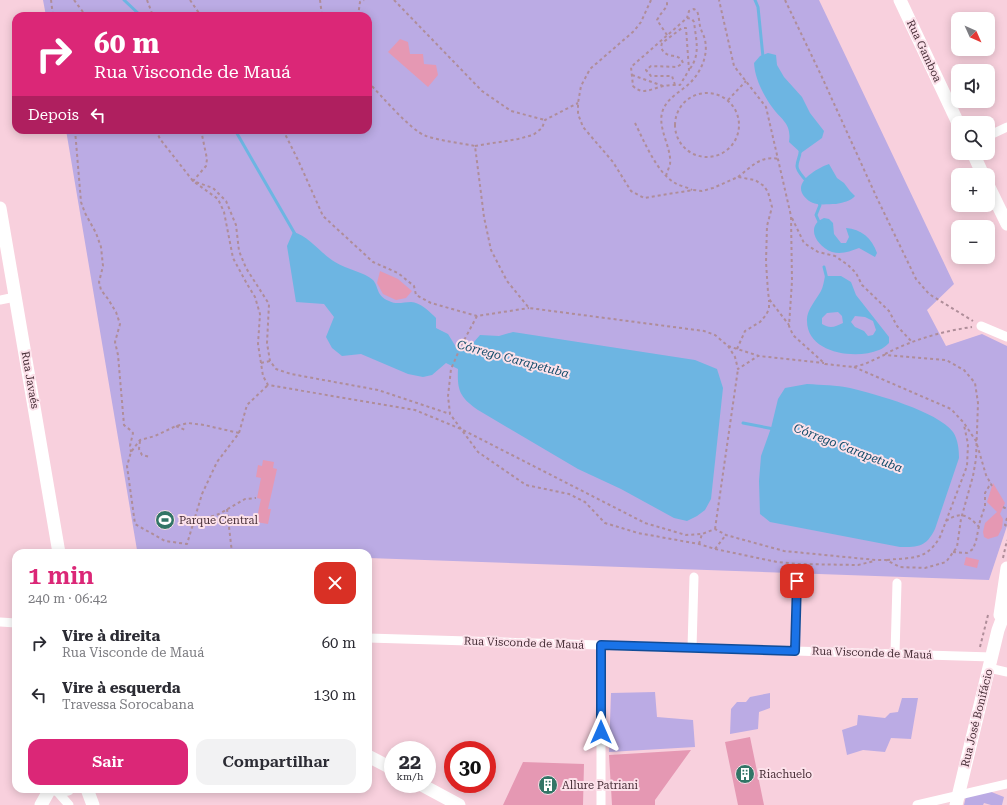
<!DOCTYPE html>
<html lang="pt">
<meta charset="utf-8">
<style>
:root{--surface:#fff;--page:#f2f2f3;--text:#2b2b33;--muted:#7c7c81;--accent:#db2777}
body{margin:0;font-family:"Roboto Serif",serif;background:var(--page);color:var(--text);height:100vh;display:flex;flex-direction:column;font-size:15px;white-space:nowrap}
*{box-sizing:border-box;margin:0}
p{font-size:13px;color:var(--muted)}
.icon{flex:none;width:22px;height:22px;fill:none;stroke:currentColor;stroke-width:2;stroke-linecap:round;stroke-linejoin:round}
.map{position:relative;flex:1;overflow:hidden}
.side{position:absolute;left:12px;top:549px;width:360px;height:244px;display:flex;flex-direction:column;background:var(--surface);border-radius:12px;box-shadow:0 2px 10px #0003}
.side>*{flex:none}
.top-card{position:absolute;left:12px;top:12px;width:360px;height:122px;border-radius:12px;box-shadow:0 2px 10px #0003;background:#db2777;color:#fff;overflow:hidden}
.needle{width:26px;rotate:135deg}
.tools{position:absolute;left:951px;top:12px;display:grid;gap:8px}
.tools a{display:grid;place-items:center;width:44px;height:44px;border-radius:8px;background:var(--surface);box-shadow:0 2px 10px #0003;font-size:20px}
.speed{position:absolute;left:384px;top:741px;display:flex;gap:8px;font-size:20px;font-weight:700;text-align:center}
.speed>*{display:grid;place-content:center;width:52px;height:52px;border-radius:50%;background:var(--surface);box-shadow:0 2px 10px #0003;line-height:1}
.speed small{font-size:10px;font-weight:400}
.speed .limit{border:6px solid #d22;background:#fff;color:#111}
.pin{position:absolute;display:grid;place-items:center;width:34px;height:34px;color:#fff;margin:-17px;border-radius:8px;box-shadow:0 2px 6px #0006}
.me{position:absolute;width:44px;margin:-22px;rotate:0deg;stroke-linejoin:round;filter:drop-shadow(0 0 3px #0008)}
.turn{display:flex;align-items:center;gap:14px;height:84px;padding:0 16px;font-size:18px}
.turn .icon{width:52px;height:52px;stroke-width:2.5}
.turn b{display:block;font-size:28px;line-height:34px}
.then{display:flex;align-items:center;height:38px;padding:0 16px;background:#0003;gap:8px;font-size:15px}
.round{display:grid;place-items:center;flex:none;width:42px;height:42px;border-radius:12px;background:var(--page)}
.headline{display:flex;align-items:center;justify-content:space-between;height:68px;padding:0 16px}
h1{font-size:24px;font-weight:600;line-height:30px;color:var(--accent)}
.action{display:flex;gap:8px;margin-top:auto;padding:8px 16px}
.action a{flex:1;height:46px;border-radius:12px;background:var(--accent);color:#fff;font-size:16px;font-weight:600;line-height:46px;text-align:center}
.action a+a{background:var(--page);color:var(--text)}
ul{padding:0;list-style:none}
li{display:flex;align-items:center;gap:12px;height:52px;padding:0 16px}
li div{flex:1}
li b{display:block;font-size:15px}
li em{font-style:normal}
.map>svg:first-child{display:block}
</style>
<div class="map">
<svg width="1007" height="805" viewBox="0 0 1007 805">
<rect width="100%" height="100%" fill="#f8d0dd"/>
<path fill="#bbabe4" d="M43,0h776l135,284 -27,26 19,36 36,-12 25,12v180l-18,54 -621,-22v-5h-151l-80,-3 -71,-420h302v-114h-322z
M655,692l2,25 36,3 2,27 -86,5 2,-59z
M770,693v15l-11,4 -1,17 -28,5 1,-25 6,-7h9l4,-5z
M902,698h16l-7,41 -20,-1 -6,14 -22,-2 -16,5 -5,-25 15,-5 1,-10 27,3 5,-5 8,-1z
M989,791l15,6 -2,8h-11l-7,-2 -1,2h-19l2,-9z"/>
<path fill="#6db5e2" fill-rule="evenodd" d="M768,53l8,2 1,10 7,12 18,20 8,16 14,18 -2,7 -21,15 -12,-11c3,-19 -8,-22 -17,-35 -9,-13 -17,-28 -18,-44l6,-7z
M829,164l8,14 7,5 6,8 5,5c-4,5 -13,7 -19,8 -7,0 -13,1 -19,0 -6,-1 -12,-5 -15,-11 -6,-13 16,-25 27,-29z
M824,218l5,1 4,4 1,11 7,9h5l3,-6 -3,-9c15,1 26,10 31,25l-2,4 -16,-9c-9,3 -17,7 -27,4 -16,-6 -27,-26 -8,-34z
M293,232c16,4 27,21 42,30 11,7 29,10 38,18 6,7 3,16 16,21 8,4 14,1 22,1 9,0 19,10 25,16v10l12,6 8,13 11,3 13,-15 19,1 14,-4 182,28 22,9 6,19 -12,111 -6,11 -8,6 -10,5 -13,-3 -53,-29 -43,-20 -100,-59c-18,-13 -21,-19 -20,-41l-12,-6 -14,12 -9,2 -15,-3 -47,-20 -19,2 -10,-8 -6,-11 8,-20 -10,-13 -28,-2 -9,-56z
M825,276h16l10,6 5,13 33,42v6c-3,3 -7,6 -10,7 -24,10 -72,3 -72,-29 -1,-10 9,-21 14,-30 2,-4 3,-10 4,-15zM838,312l4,4 1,7c-8,4 -13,6 -21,1v-6l5,-5zM855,316l10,1 8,4 3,9 -3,5 -5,1 -4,-5 -9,-4 -4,-5z
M807,384c15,1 29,1 43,4 25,6 87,23 103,44 5,7 6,18 6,26l-24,71c-9,18 -16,18 -35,18l-130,-25 -10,-8 -1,-33 2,-25 10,-28 7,-29 7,-11z"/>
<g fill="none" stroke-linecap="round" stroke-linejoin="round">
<path stroke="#6db5e2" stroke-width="3" d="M124,0l17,16
M755,0l3,7 5,50
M235,130l60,104
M800,150c1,5 -3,10 -3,16 0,6 7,11 10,16
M818,201l2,4 -4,10 4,9
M824,267l3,12
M743,423l31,6"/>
</g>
<path fill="#e598b3" d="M400,39l8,3 2,12h13l1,10 12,1 2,10 -10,12 -40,-35z
M380,271l18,8 14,12 -6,7 -10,2 -13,-6 -6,-11z
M263,460l11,2 -1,6 4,1 -9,40h3l-3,15 -12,-2 5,-23 -4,-1 4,-20 -5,-1 2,-12 4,1z
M993,483l12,20 -5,11 3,5 -1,9 -4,8 -10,3 -4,-2 -1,-5 2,-9 12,-11 -10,-10z
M966,557l13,3 -2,8 -13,-3z
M750,737l14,68h-26l-13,-63z
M691,750l-36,50v5h-43l-3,-50z
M523,762l61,2 -1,41h-80z"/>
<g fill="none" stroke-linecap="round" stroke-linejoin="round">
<path stroke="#af8d99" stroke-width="2" stroke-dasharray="3 3" stroke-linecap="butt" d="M51,0l2,16
M74,0l12,16
M147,0l6,16
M190,0l11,16
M320,0l2,16
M394,0l88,91 29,20 34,9
M651,0l-10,22 -7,9 -44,38 -9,17 -3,17v11l5,13 30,35 18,29 13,7 49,-8 9,1 11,-3 25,-11 17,3 9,6 4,6 4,15 -5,19 -1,36 2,30 1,7 20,26
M785,0l36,75 55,121 40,83 13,15 44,27
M358,16l2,-14 4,-2
M667,35l-10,-15 3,-5 7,-9v-6
M632,75l31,11
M368,82c13,13 42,48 58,54 16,5 33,7 49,10l9,71 7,33 16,31 22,27 175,23 11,4 13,11 31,10 65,7
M675,85l-3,-9h-21l-5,-6 5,-4 26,1 6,-4c-4,-12 -17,-2 -22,-16l1,-4 20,-15h4l3,42 -9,15c-5,0 -11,0 -16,1 -12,2 -21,10 -31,0l-2,-19 56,-49 5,1 2,3c2,18 7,33 -5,48
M675 125a32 32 0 1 1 64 0a32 32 0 1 1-64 0Z
M728,100l18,-19
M635,123c9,18 22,50 40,60 5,3 12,4 17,7
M75,130l6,72 4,11 11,20 5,14 2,19 -4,16 2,8 7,9 8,13 4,12 -5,18 3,13 6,70c3,3 6,4 9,8l-3,13 1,6
M156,130l4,9 33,42 25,18 6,13 9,46 14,26 8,13 5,17 -2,30 5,32 5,9 147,25 46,19 184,94 41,12 16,-1 13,-5 11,6 58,16 92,9h10l14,7 25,1 21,-6 11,-15 4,-28 12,-43 3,-17 2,-56 -3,-20 -11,-13 -18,-10 -62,-5 -19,9 -12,3 -28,-3 -32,-29 -4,-9 3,-45 -1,-65 -25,-109 -32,-41 -15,-66
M201,130l6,29 -1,7 -13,15 20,7 13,13 10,24 3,26 7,17 23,36 -2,39 3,18 6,8 15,5 87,16 72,24
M283,130l15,30 25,56 50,46 25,11 16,13 2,9 15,8 46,13 52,-8
M475,146l43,-7 15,-4 9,-7 3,-8 33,-17
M666,176c1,-4 3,-8 4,-12 2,-15 -12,-35 -8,-51 3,-12 13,-18 22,-25 14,-10 25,-30 21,-48 -1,-5 -4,-9 -5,-14 -1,-5 -1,-10 -3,-15l-3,-2 -5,2 -2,7
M738,177c13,-10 23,-22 40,-18
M792,218l12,25 14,9 17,4 13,9 8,8 6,12 27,26 8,15 15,16
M477,316l-16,30 -10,23 -3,27 2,18 28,38 48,33 43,9 16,8 20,21 33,10 61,11 16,5 62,13 21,2 60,1 16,-4
M728,346l7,11 3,12 20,-13
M737,349l8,-18 15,-9 6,-7 3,-6v-9
M885,354c27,-14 58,-23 87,-27
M261,363l9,-2
M854,367l97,42 13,14 12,18 10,34 6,11
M176,426l9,4
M239,433l-35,-8 -16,-2 -12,3 -21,10 -15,4 -9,12 -4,14 8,58 30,17 22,3 15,-50 15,-32 22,-29 8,-28 21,-20
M140,441l-1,8 3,6 8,2
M1003,507l4,2
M227,509l5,44
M1007,518l-2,7 2,1
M946,521c15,-10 22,-6 33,6
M194,522l25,-8 26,-15 11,-1
M715,529l23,-160
M699,544l3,-10
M715,549l10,-13
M953,552l14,1 6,-4 3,-8 4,-20 5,-15v-13l6,-10
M1003,558l4,-18
M887,560c25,-3 39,1 53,-23l27,-71 1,-22 -4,-19
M980,647l8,-32"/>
<path stroke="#fff" stroke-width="9" d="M988,136l19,-9
M0,300l15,-3
M981,326l26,11
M0,622l16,1
M368,638l624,19
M692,648l2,-71
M795,651l2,-70
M895,654l2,-71
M989,668l18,4
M55,789l14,16
M601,805v-160
M917,805l90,-21"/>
<path stroke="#fff" stroke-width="13" d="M900,0l58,123
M973,153l10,22
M988,185l19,39
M0,208l59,345
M1000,615l7,-47
M368,756l25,13
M420,784l39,21
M55,789l7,1 6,-1
M87,789l6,16
M41,805l9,-16
M956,805l42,-175 9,-24"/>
</g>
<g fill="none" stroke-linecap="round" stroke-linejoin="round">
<g stroke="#114b97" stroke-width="10">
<path id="route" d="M601,732v-87l194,6 2,-70"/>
</g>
<use href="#route" stroke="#1a73e8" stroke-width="7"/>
</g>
<defs>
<g id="stadium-disc" transform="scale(1)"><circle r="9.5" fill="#327566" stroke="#fce1ea"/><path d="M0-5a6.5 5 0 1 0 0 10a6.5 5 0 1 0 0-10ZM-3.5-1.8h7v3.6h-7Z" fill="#fff"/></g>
<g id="building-disc" transform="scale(1)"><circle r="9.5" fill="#327566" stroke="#fce1ea"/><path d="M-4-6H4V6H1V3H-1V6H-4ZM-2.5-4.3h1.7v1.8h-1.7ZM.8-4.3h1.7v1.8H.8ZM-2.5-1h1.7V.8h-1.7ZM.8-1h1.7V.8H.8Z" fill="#fff"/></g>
</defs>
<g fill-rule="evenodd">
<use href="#stadium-disc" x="165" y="520"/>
<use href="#building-disc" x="745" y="774"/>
<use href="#building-disc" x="548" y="785"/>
</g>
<g text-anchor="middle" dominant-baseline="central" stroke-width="4" stroke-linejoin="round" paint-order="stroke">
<g font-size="11" fill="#462d36" stroke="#fce1ea">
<text transform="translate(924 51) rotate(65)">Rua Gamboa</text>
<text transform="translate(30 380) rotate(80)">Rua Javaés</text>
<text transform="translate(524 643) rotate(2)">Rua Visconde de Mauá</text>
<text transform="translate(872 653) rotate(2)">Rua Visconde de Mauá</text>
<text transform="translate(977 718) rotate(-76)">Rua José Bonifácio</text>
</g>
<g font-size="11" fill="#462d36" stroke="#fce1ea" text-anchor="start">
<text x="179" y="520">Parque Central</text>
<text x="759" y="774">Riachuelo</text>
<text x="562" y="785">Allure Patriani</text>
</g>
<g font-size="12" font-style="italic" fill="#124b69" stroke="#fce1ea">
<text transform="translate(513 359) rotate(15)">Córrego Carapetuba</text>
<text transform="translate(848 448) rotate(21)">Córrego Carapetuba</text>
</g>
</g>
</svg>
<div class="tools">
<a><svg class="needle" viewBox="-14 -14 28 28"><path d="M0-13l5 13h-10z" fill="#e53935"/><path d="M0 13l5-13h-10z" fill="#7c7c81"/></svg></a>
<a><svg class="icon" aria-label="sound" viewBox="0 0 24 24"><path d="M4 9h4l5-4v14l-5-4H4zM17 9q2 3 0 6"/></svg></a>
<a><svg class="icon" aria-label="search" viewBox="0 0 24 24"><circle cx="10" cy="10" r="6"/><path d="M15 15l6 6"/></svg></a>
<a>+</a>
<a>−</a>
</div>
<div class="speed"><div>22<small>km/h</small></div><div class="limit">30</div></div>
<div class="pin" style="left:797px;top:581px;background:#d93025"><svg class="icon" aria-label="arrive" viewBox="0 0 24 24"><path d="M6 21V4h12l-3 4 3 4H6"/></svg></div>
<svg class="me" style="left:601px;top:732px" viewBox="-20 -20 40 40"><path d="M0-17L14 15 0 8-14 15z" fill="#1a73e8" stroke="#fff" stroke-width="4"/></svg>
<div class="top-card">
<div class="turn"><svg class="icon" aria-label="right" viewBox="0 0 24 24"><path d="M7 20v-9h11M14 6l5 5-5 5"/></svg><div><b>60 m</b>Rua Visconde de Mauá</div></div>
<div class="then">Depois<svg class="icon" aria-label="left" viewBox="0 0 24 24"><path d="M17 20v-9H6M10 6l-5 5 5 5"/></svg></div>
</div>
<section class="side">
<div class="headline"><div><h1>1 min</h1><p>240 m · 06:42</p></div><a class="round" style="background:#d93025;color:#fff"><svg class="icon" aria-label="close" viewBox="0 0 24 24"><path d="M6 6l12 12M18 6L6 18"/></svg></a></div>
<ul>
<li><svg class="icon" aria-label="right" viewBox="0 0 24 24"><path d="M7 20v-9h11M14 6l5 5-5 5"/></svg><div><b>Vire à direita</b><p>Rua Visconde de Mauá</p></div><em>60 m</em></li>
<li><svg class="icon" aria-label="left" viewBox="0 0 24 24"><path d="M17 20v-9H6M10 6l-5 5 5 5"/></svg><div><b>Vire à esquerda</b><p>Travessa Sorocabana</p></div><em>130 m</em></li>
</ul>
<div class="action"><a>Sair</a><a>Compartilhar</a></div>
</section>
</div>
